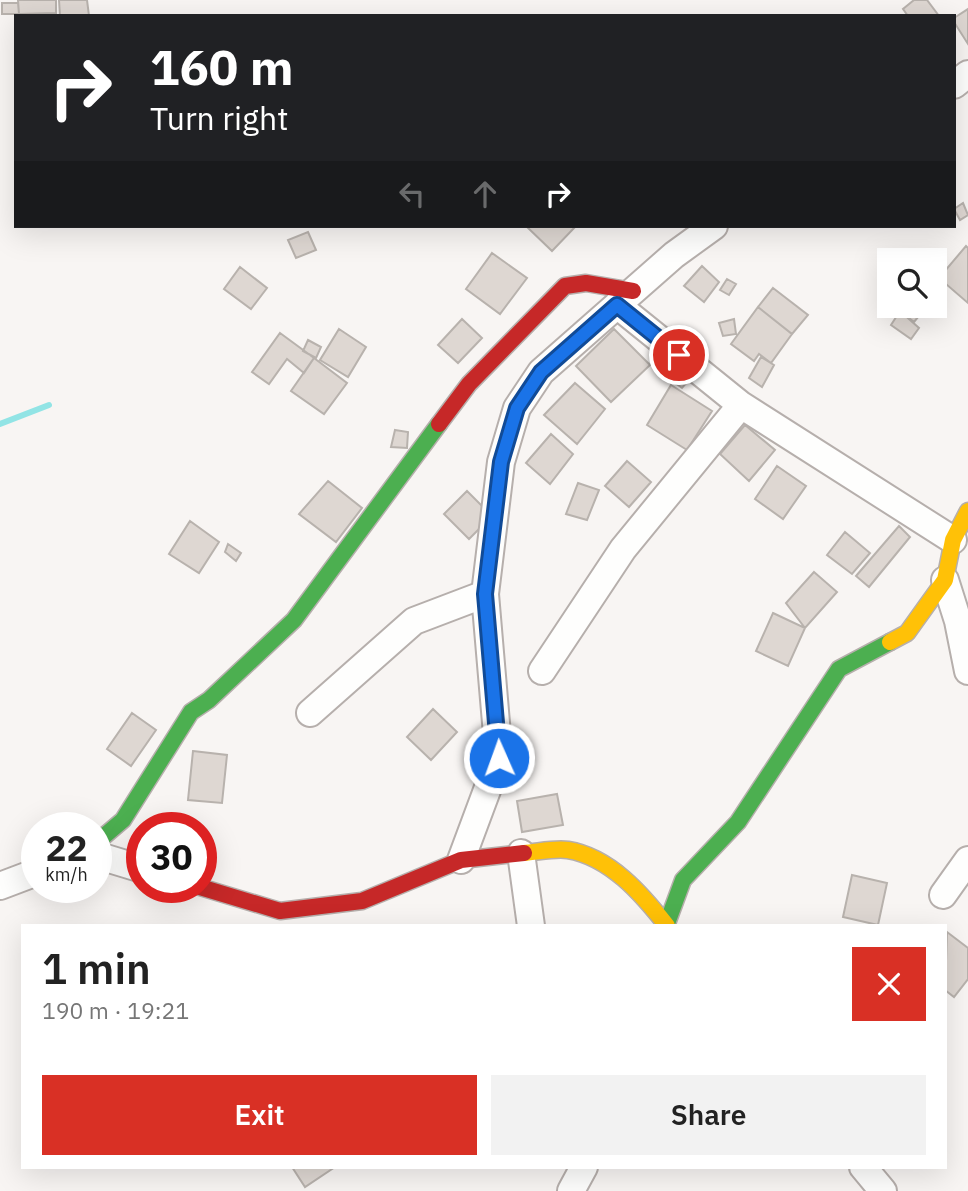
<!DOCTYPE html>
<meta charset="utf-8">
<style>
:root{--surface:#fff;--page:#f2f2f2;--text:#222;--muted:#767676;--accent:#d93025}
body{margin:0;font-family:"IBM Plex Sans",sans-serif;background:var(--page);color:var(--text);height:100vh;display:flex;flex-direction:column;font-size:26px;white-space:nowrap}
*{box-sizing:border-box;margin:0}
p{font-size:23px;color:var(--muted)}
.icon{flex:none;width:38px;height:38px;fill:none;stroke:currentColor;stroke-width:2;stroke-linecap:round;stroke-linejoin:round}
.map{position:relative;flex:1;overflow:hidden}
.side{position:absolute;left:21px;top:924px;width:926px;height:245px;display:flex;flex-direction:column;background:var(--surface);border-radius:0px;box-shadow:0 7px 28px #0002}
.side>*{flex:none}
.top-card{position:absolute;left:14px;top:14px;width:942px;height:214px;border-radius:0px;box-shadow:0 7px 28px #0002;background:#202124;color:#fff;overflow:hidden}
.fabs{position:absolute;left:877px;top:248px;display:grid;gap:14px}
.fabs a{display:grid;place-items:center;width:70px;height:70px;border-radius:0px;background:var(--surface);box-shadow:0 7px 28px #0002;font-size:35px}
.speed{position:absolute;left:21px;top:812px;display:flex;gap:14px;font-size:35px;font-weight:700;text-align:center}
.speed>*{display:grid;place-content:center;width:91px;height:91px;border-radius:50%;background:var(--surface);box-shadow:0 7px 28px #0002;line-height:1}
.speed small{font-size:18px;font-weight:400}
.speed .limit{border:10px solid #d22;background:#fff;color:#111}
.pin{position:absolute;display:grid;place-items:center;width:60px;height:60px;color:#fff;margin:-30px;border:4px solid #fff;border-radius:50%;box-shadow:0 2px 7px #0007}
.me{position:absolute;width:77px;margin:-38px;rotate:358deg;stroke-linejoin:round;filter:drop-shadow(0 0 5px #0008)}
.turn{display:flex;align-items:center;gap:24px;height:147px;padding:0 21px;font-size:32px}
.turn .icon{width:91px;height:91px;stroke-width:2.5}
.turn b{display:block;font-size:49px;line-height:60px}
.lanes{display:flex;align-items:center;height:66px;padding:0 21px;background:#0003;justify-content:center;gap:35px;direction:ltr}
.lanes .off{opacity:.35}
.round{display:grid;place-items:center;flex:none;width:74px;height:74px;border-radius:0px;background:var(--page)}
.summary{display:flex;align-items:center;justify-content:space-between;height:119px;padding:0 21px}
h1{font-size:42px;font-weight:600;line-height:52px}
.action{display:flex;gap:14px;margin-top:auto;padding:14px 21px}
.action a{flex:1;height:80px;border-radius:0px;background:var(--accent);color:#fff;font-size:28px;font-weight:600;line-height:80px;text-align:center}
.action a+a{background:var(--page);color:var(--text)}
.map>svg:first-child{display:block}
</style>
<div class="map">
<svg width="968" height="1191" viewBox="0 0 968 1191">
<rect width="100%" height="100%" fill="#f8f5f3"/>
<g fill="none" stroke-linecap="round" stroke-linejoin="round">
<path stroke="#92e4e5" stroke-width="6" d="M0,424l49,-19"/>
</g>
<path fill="#ded7d2" stroke="#b8b2ad" stroke-width="2" d="M18,0h38v13l-37,1z
M59,0h28l2,16h-29z
M914,0h13l12,16h-31l-5,-7z
M2,3h16l1,11h-17z
M968,9v35l-14,-22v-4z
M963,203l5,12 -8,5 -6,-11z
M526,226h50l-24,25z
M308,232l8,18 -20,8 -8,-18z
M966,246l2,2v55l-29,-25z
M492,253l35,25 -27,36 -34,-25z
M702,266l17,16 -15,20 -20,-16z
M240,267l27,21 -16,21 -27,-20z
M727,279l9,5 -7,11 -9,-5z
M773,288l35,27 -16,19 -34,-27z
M894,306h33l-13,16z
M758,307l34,27 -21,29 -12,-9 -5,7 -23,-17z
M900,311l19,17 -8,11 -20,-14z
M462,319l20,19 -24,25 -20,-18z
M734,319l2,15 -13,2 -4,-13z
M339,329l27,18 -18,30 -28,-17z
M614,329l36,36 -39,37 -35,-36z
M280,333l34,25 -10,15 -17,-14 -18,25 -17,-12z
M308,340l13,7 -5,11 -13,-7z
M666,352l29,21 -13,15 -28,-21z
M761,357l13,8 -12,22 -13,-9z
M314,358l33,25 -23,31 -33,-23z
M575,383l30,26 -28,35 -33,-29z
M671,385l41,26 -25,39 -40,-25z
M745,425l30,25 -26,31 -29,-27z
M395,430l13,2 -1,16 -16,-1z
M551,434l22,20 -23,30 -24,-21z
M627,461l24,21 -22,25 -24,-21z
M777,466l29,20 -23,33 -28,-20z
M328,481l34,27 -26,34 -37,-28z
M578,483l21,7 -12,30 -21,-6z
M467,491l25,25 -23,23 -25,-25z
M190,521l29,21 -20,31 -30,-19z
M899,526l11,11 -41,50 -13,-11z
M845,532l25,21 -18,21 -25,-19z
M228,544l13,9 -5,8 -11,-9z
M814,572l23,20 -32,36 -19,-25z
M773,613l32,15 -17,38 -32,-15z
M433,709l24,23 -26,28 -24,-23z
M132,713l24,17 -25,36 -24,-17z
M193,751l34,4 -5,48 -34,-3z
M557,794l6,31 -41,7 -5,-31z
M852,875l35,8 -9,42 -35,-8z
M947,932l21,16v31l-14,18 -9,-7z
M292,1167h43l-30,20z"/>
<g fill="none" stroke-linecap="round" stroke-linejoin="round">
<g stroke="#b6afac" stroke-width="30">
<path id="street" d="M954,85l14,-11
M617,305l124,100 212,135
M945,580l13,41 10,50
M542,671l81,-122 118,-144
M310,713l104,-92 71,-27
M521,853l10,73
M96,855l46,14
M461,860l38,-102 -14,-164 16,-132 16,-54 24,-36 133,-117 40,-29
M0,886l37,-14
M943,895l25,-35
M863,1167l20,24
M571,1191l13,-24"/>
</g>
<g stroke="#b6afac" stroke-width="19">
<path id="fast" d="M96,843l27,-23 68,-108 18,-12 85,-80 145,-196
M666,926l17,-46 55,-58 101,-153 51,-27"/>
</g>
<g stroke="#b6afac" stroke-width="19">
<path id="slow" d="M890,642l17,-9 38,-53 8,-40 15,-29
M524,853c14,-1 31,-5 44,-3 42,7 74,44 99,76"/>
</g>
<g stroke="#b6afac" stroke-width="19">
<path id="jam" d="M439,424l30,-40 96,-98 21,-3 47,8
M200,887l80,24 82,-10 99,-41 63,-7"/>
</g>
<use href="#street" stroke="#fefefd" stroke-width="26"/>
<use href="#fast" stroke="#4caf50" stroke-width="16"/>
<use href="#slow" stroke="#ffc107" stroke-width="16"/>
<use href="#jam" stroke="#c62828" stroke-width="16"/>
</g>
<g fill="none" stroke-linecap="round" stroke-linejoin="round">
<g stroke="#114b97" stroke-width="18">
<path id="route" d="M499,758l-14,-164 16,-132 16,-54 24,-36 76,-67 62,50"/>
</g>
<use href="#route" stroke="#1a73e8" stroke-width="12"/>
</g>
</svg>
<div class="fabs">
<a><svg class="icon" aria-label="search" viewBox="0 0 24 24"><circle cx="10" cy="10" r="6"/><path d="M15 15l6 6"/></svg></a>
</div>
<div class="speed"><div>22<small>km/h</small></div><div class="limit">30</div></div>
<div class="pin" style="left:679px;top:355px;background:#d93025"><svg class="icon" aria-label="arrive" viewBox="0 0 24 24"><path d="M6 21V4h12l-3 4 3 4H6"/></svg></div>
<svg class="me" style="left:499px;top:758px" viewBox="-20 -20 40 40"><circle r="17" fill="#1a73e8" stroke="#fff" stroke-width="3"/><path d="M0-11L8 9 0 5-8 9z" fill="#fff"/></svg>
<div class="top-card">
<div class="turn"><svg class="icon" aria-label="right" viewBox="0 0 24 24"><path d="M7 20v-9h11M14 6l5 5-5 5"/></svg><div><b>160 m</b>Turn right</div></div>
<div class="lanes"><svg class="icon off" aria-label="left" viewBox="0 0 24 24"><path d="M17 20v-9H6M10 6l-5 5 5 5"/></svg><svg class="icon off" aria-label="ahead" viewBox="0 0 24 24"><path d="M12 20V5M6 11l6-6 6 6"/></svg><svg class="icon" aria-label="right" viewBox="0 0 24 24"><path d="M7 20v-9h11M14 6l5 5-5 5"/></svg></div>
</div>
<section class="side">
<div class="summary"><div><h1>1 min</h1><p>190 m · 19:21</p></div><a class="round" style="background:#d93025;color:#fff"><svg class="icon" aria-label="close" viewBox="0 0 24 24"><path d="M6 6l12 12M18 6L6 18"/></svg></a></div>
<div class="action"><a>Exit</a><a>Share</a></div>
</section>
</div>
